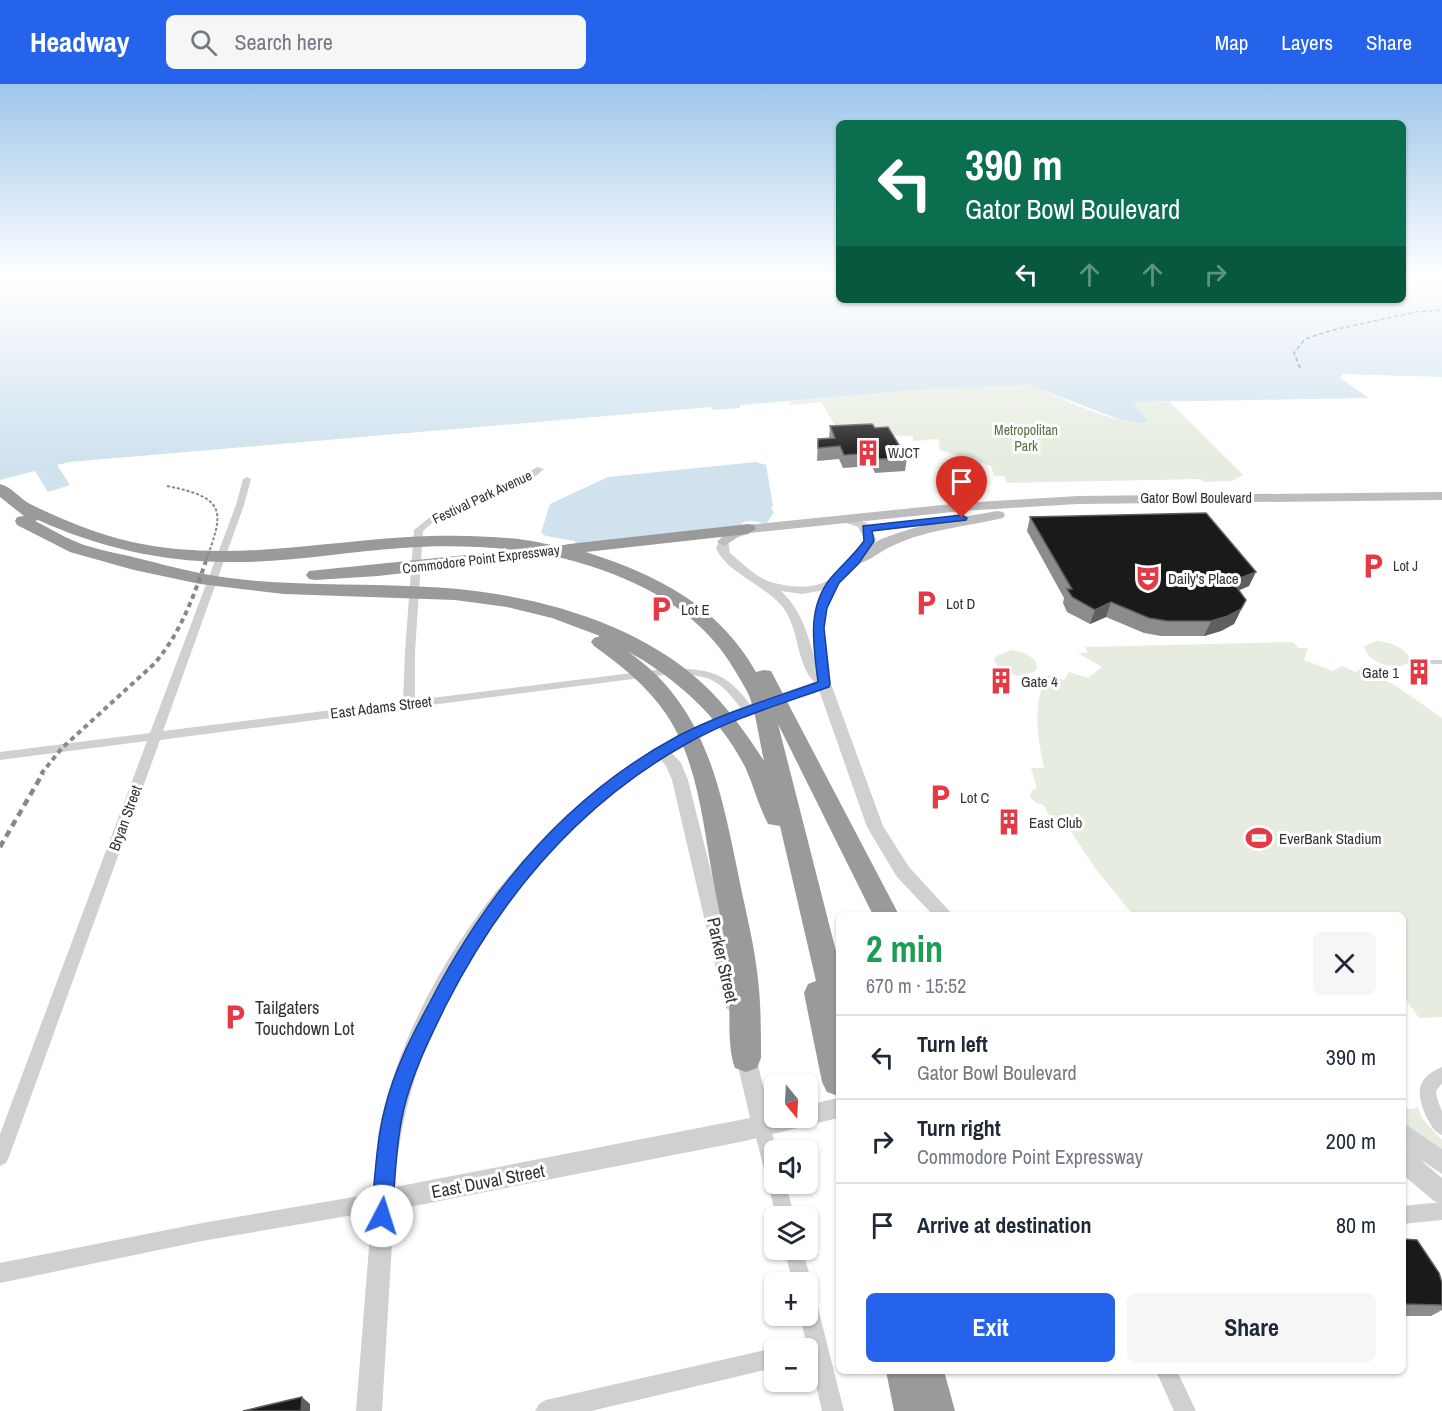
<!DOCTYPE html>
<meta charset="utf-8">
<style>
:root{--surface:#fff;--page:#f6f6f7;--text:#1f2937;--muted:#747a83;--line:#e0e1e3;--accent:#2563eb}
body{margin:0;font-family:"Archivo Narrow",sans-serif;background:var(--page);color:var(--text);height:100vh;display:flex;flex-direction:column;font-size:22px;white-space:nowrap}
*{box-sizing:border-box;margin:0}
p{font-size:20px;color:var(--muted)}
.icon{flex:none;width:33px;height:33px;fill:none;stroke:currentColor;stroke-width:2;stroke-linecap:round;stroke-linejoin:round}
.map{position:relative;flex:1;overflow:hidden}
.panel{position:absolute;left:836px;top:828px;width:570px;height:462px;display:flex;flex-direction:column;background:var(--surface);border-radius:9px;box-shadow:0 2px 4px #0004}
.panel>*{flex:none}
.banner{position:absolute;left:836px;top:36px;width:570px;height:183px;border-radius:9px;box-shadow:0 2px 4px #0004;background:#0b6e4f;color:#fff;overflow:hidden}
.needle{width:39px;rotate:162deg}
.controls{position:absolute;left:764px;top:990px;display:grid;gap:12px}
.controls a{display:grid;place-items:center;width:54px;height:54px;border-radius:9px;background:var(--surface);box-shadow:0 2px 4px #0004;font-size:30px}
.pin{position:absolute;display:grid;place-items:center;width:51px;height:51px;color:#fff;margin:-62px -26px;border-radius:50% 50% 50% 0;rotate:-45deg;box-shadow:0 0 6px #0007}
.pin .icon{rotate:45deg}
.me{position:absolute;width:66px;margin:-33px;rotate:5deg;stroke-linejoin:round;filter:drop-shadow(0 0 4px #0008)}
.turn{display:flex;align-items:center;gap:21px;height:126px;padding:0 30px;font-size:27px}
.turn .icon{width:78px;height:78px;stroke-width:2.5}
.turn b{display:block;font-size:42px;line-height:51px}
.lanes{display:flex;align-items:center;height:57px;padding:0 30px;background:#0003;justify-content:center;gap:30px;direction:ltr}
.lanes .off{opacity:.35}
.round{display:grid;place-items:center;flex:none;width:63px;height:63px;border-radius:9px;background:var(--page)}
.head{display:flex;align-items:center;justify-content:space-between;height:102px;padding:0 30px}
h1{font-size:36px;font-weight:700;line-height:45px;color:#1e9e55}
.cta{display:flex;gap:12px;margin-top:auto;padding:12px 30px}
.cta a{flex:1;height:69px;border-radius:9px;background:var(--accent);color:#fff;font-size:24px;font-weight:700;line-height:69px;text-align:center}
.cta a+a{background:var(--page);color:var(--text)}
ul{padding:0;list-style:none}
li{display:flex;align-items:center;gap:18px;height:84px;padding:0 30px;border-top:2px solid var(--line)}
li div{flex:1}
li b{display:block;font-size:22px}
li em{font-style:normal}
header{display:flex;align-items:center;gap:36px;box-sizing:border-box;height:84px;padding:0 30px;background:var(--accent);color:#fff}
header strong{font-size:28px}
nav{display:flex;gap:33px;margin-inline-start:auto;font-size:21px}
.search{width:420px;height:54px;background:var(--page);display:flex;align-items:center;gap:15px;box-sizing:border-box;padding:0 21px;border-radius:9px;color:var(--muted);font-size:22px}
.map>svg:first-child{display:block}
</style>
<header>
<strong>Headway</strong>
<div class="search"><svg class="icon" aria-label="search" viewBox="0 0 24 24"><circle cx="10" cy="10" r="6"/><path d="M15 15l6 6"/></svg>Search here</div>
<nav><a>Map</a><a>Layers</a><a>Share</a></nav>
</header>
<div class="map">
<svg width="1442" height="1327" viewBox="0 0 1442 1327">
<rect width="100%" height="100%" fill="#fff"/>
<path fill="#e6ecdf" d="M1030,301c33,13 81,40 117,37l-15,-20h38l73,73 -11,6 -28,1 -3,-3 -194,4 -3,-7h-10l-3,-10 -51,-16 -2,-11 -25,2v-5l-73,-2 -19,-32 -31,3 1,-4 138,-12z
M1377,557c13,2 26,5 33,17v4c-14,10 -43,1 -46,-16z
M1293,558l5,6h10l-4,12 29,11 9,-5 14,6 7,-5 36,21 43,30v299l-23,1 -14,-20h-2l-1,-83h-269l-38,-47 -27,-41 -13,1 -11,-23 -8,-2 -6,-6 1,-6 6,-3 -6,-20h13c-6,-30 -13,-66 4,-93l16,5 5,-8 19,6 14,-11 -24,-14h10l-3,-6z
M1011,566l14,3 10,7 2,8 -3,4 -17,4 -19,-8 -4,-9 2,-3z
M1418,1023l4,11 20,22v15l-39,-30 -1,-17 10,1z"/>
<path fill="#cfe2ee" d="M0,192h838v24h564l1,-24h39v101l-99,-3 -3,4 29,20 -236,4 15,19 -6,2 -21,-3 -92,-35 -100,4 -189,16v3l-27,2 -2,-3 -642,55 -12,3 13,20 -22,7 -13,-21 -35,9z
M756,378l10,3 7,40 -2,3 3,4 -7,11c-10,1 -18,-6 -27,2l-163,19 -3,-3 -28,-5 -5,-3 9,-29 58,-27z"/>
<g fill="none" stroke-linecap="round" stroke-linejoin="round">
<path stroke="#3f7597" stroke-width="1.5" stroke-dasharray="4 3" stroke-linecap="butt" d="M1300,284l-6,-15 11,-14 28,-9 83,-18 26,-2"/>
<path fill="#d0d0d0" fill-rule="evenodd" d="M1431,576h11v4h-11l-1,-2z"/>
<path fill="#d0d0d0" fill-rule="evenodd" d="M537,383l7,2c-33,32 -88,29 -121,62l-8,121v48l249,-31c45,-2 64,3 90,41l-2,3h-8c-26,-37 -36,-39 -80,-38l-504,65 -151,417 -3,6 -6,3v-32l147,-393 -147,19v-8l150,-19 86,-228 7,-26 4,-2 4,2 -7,26 -81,226 240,-30 2,-49 9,-122 20,-16 79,-32z
M1442,983v16l-6,8 1,7 5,14v23c-8,-3 -11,-10 -15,-17 -11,-24 -12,-40 15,-51z
M762,1034l6,2 9,30h-3v34h12l8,32h-18l-8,-32 2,-4 -5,-7 -12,-47 3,-6z
M383,1108l6,3 3,6 -3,6 -6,3 -181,31 -202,42v-20l202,-40z
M1442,1118v18l-40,4v-18z
M784,1166h18l10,32 -3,7 -2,1v-8h-14z
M807,1210l7,3 3,7 27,107h-22l-22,-95h7z
M774,1264h2h-2v20l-183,43h-56l4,-7 7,-4z
M1156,1287h21l19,40h-22z"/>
<path fill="#d0d0d0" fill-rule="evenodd" d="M845,432l22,7 9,16 -17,25 -20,20 -12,24 -3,20 7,56 52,142 26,41 44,48h-20l-36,-38 -30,-50 -48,-137 -96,36 -51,27 9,10 7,17 56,223 -3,6 -7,3 -7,-3 -3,-6 -52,-223 -6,-14 -5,-6c-141,88 -257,259 -266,427l355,-69 -15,-65 3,-7 7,-2 7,2 3,7 15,61 4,-1v5h33v-13l31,-7v20l-93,23 -351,69 -12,201h-26l22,-277c32,-162 158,-320 301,-399 42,-23 90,-37 135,-53 -19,-21 -14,-53 -32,-76 -18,-21 -56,-34 -66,-58l4,-8h8l2,13c11,9 25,23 38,28 18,6 47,10 63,-3 14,-11 24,-25 33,-39l-6,-12 -17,-6 -2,-2zM824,506c-13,26 -12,41 -9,69 -8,-26 -13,-48 -34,-68l21,3z
M1402,1038l40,27v25l-24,-16 24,20v26l-8,-3 -32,-27v-26l7,3 -7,-5z"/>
<path fill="#bdbdbd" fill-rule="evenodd" d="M1442,408v8l-364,4 -116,7 -212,22 -12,4 -14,9 -7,-4 11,-11 20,-6 214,-22 116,-7z
M998,427l5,1 2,3 -2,3c-38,9 -75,11 -111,28 -12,5 -29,21 -42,18l-2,-3c25,-30 112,-44 150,-50z"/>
<path fill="#9a9a9a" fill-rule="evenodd" d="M0,400c12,3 19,14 30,20 33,16 66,30 102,38 100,22 198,-3 298,-6 32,-1 64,0 95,4 17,2 29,8 44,4l179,-20 6,1 2,4 -8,5 -162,18c71,23 132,53 170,120l8,-2 7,1 128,244h-26l-95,-191 60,235v137l-11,-4 -5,-10 -18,-89 4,-9 8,-3 -36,-155 -12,-2c-9,-17 -14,-37 -22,-55 -24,-50 -71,-92 -119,-118 78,53 93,135 111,222 6,32 15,65 19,98 4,29 4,58 4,87l-4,10 -11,4 -11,-4c-9,-22 -4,-68 -6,-95 -3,-31 -10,-62 -16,-94 -10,-54 -15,-118 -47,-165 -19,-28 -44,-48 -72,-68l-3,-4 3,-4 6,-2 -48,-18 -45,-11 -52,-7 -171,-6 -84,-10 -66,-14 -64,-18 -53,-27 -2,-4 2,-4 7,-1 -24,-19zM38,436c60,27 124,42 190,42 58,1 116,-10 174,-14 38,-3 76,-2 114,2l-207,21 -3,4 3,4 6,1 63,-4 146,-17 6,-1 3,-4 -2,-3c80,16 164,47 206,123 4,7 10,16 13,24 7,20 9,42 14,63 -19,-29 -37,-55 -62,-78 -69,-64 -182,-92 -273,-96 -61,-4 -121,-1 -182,-7 -36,-3 -71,-12 -106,-21 -19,-5 -38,-8 -57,-14 -17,-6 -33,-16 -49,-24z
M886,1287h58l11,40h-61z"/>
<path stroke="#888" stroke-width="2" stroke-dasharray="3 2" stroke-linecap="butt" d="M167,402c61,12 57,26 38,77"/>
<path stroke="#888" stroke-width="4" stroke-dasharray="5 4" stroke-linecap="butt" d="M41,690l21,-26 92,-84c26,-30 39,-66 52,-103"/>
<path stroke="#888" stroke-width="4.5" stroke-dasharray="7 5" stroke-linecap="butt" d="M0,763l43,-74"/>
</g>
<path fill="#8c8c8c" d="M830,342l77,32 -2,13 -30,2 -3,-7 -29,2 -4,-9 -22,2 1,-22 11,-1z
M1030,433l219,69 -10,4v24l-5,10 -13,7 -17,5h-43l-17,-3 -38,-16 -16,7 -23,-12 -4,-9 1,-5 -37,-67z
M1402,1155l40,44v27l-11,6h-29z"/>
<path fill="#5f5f5f" d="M1256,488l-7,14 -23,10 6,-15z
M1246,516l-12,24 -13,7 -17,5 7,-15z
M1111,518l-5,15 -16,7 5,-14z
M302,1313l8,7v7h-9z"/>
<path fill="#1a1a1a" stroke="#5f5f5f" stroke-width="1.5" d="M872,340l3,4 13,-1 19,31 -30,1 -4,-6 -29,2 -4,-9 -22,2v-9l17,-1 -5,-12z
M1206,429l50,59 -24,9 14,19 -5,9 -13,7 -17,5h-44l-18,-3 -38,-16 -16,8 -23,-13 -5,-8h5l-42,-72z
M1402,1155l15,1 22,33 3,10v22l-40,-1z
M302,1313l-1,14h-58z"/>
<linearGradient id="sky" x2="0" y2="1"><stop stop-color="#9ec6ea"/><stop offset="0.51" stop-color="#fff"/><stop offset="1" stop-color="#fff" stop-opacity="0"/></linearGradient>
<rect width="1442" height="378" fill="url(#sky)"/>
<path fill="#2563eb" stroke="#184099" stroke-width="1.5" d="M962,431l5,3 -1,2 -94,11 2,10 -15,22 -20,20 -12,25 -3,20 6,56 -1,3c-48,17 -99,32 -143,57 -108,61 -186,154 -241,263 -16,33 -32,65 -41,101 -8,35 -9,72 -12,108l-3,7 -7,4 -8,-4 -3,-7c4,-36 5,-73 14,-108 9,-37 26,-71 44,-104 57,-111 137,-208 249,-268 44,-23 93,-37 140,-54 -4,-35 -12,-72 12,-103 11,-13 24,-24 34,-38l-1,-15z"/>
<defs>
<g id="building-bare" transform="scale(2.07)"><path d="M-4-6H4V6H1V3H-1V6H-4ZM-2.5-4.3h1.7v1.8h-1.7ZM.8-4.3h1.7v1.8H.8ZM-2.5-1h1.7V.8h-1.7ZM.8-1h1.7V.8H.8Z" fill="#e63946" stroke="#fff" stroke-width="2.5" paint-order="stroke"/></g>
<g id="parking-bare" transform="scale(2.07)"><path d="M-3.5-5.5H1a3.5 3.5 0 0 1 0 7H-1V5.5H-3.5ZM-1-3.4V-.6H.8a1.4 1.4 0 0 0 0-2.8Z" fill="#e63946" stroke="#fff" stroke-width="2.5" paint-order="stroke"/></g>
<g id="theatre-bare" transform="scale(2.07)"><path d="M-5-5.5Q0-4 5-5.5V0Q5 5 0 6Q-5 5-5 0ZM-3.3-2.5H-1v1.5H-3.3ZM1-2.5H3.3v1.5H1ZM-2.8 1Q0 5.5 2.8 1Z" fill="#e63946" stroke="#fff" stroke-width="2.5" paint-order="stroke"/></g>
<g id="stadium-bare" transform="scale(2.07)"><path d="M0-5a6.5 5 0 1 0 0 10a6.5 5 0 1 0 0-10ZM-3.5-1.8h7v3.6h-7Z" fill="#e63946" stroke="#fff" stroke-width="2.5" paint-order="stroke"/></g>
</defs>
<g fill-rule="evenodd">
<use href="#building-bare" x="868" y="369"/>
<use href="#parking-bare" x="1373" y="482"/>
<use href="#theatre-bare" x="1148" y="494"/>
<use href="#parking-bare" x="926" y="519"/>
<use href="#parking-bare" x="661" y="525"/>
<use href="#building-bare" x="1419" y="588"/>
<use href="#building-bare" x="1001" y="597"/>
<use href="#parking-bare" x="940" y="713"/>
<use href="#building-bare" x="1009" y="738"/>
<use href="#stadium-bare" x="1259" y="754"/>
<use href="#parking-bare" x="235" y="933"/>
</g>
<g text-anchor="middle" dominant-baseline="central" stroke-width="6" stroke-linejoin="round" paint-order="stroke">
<g font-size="14" fill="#56703f" stroke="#fff">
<text x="1026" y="346">Metropolitan<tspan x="1026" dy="16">Park</tspan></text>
</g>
<g font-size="14" fill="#333" stroke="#fff" text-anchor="start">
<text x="888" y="369">WJCT</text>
<text x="1393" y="482">Lot J</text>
</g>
<g font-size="14" fill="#333" stroke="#fff">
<text transform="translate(482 413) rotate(-25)">Festival Park Avenue</text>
<text x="1196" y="414">Gator Bowl Boulevard</text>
<text transform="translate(481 475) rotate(-7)">Commodore Point Expressway</text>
</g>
<g font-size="15" fill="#333" stroke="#fff" text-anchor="start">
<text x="1168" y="494">Daily's Place</text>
<text x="946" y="519">Lot D</text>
<text x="681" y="525">Lot E</text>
<text x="1399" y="588" text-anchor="end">Gate 1</text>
<text x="1021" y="597">Gate 4</text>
<text x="960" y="713">Lot C</text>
<text x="1029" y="738">East Club</text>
<text x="1279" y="754">EverBank Stadium</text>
</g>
<g font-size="15" fill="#333" stroke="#fff">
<text transform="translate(381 623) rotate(-7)">East Adams Street</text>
<text transform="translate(125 734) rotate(-70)">Bryan Street</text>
</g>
<g font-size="18" fill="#333" stroke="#fff">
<text transform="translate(723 876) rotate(77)">Parker Street</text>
<text transform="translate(488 1097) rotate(-11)">East Duval Street</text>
</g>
<g font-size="18" fill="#333" stroke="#fff" text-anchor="start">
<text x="255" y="923">Tailgaters<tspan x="255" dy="21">Touchdown Lot</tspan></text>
</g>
</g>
</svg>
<div class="controls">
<a><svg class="needle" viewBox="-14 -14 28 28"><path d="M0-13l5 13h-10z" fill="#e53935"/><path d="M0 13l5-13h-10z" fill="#747a83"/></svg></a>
<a><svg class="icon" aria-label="sound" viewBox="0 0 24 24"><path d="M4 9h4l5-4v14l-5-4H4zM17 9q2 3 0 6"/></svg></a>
<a><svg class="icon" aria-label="layers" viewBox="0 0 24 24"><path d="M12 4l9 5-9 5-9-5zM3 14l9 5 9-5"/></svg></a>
<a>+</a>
<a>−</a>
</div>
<div class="pin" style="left:962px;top:434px;background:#d93025"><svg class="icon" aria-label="arrive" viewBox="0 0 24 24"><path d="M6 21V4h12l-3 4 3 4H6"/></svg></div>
<svg class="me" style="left:382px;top:1132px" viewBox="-20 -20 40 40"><circle r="19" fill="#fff"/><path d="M0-13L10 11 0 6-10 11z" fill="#2563eb"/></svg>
<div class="banner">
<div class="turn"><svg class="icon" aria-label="left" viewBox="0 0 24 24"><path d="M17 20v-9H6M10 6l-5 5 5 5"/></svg><div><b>390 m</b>Gator Bowl Boulevard</div></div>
<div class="lanes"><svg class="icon" aria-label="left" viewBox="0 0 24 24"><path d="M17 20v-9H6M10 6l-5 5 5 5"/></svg><svg class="icon off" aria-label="ahead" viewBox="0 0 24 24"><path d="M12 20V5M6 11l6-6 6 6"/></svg><svg class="icon off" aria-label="ahead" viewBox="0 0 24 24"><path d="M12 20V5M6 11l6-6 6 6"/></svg><svg class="icon off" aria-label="right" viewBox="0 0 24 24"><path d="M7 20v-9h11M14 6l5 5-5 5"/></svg></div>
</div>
<section class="panel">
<div class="head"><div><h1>2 min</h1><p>670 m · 15:52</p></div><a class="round"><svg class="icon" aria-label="close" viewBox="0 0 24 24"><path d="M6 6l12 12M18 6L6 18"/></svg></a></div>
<ul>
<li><svg class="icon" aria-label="left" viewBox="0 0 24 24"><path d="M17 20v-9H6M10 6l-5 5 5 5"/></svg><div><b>Turn left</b><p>Gator Bowl Boulevard</p></div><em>390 m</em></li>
<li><svg class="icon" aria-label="right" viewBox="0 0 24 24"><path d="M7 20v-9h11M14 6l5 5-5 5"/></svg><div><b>Turn right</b><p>Commodore Point Expressway</p></div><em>200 m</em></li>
<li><svg class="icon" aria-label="arrive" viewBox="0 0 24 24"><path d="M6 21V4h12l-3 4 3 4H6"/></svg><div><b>Arrive at destination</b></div><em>80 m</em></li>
</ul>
<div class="cta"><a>Exit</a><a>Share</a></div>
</section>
</div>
